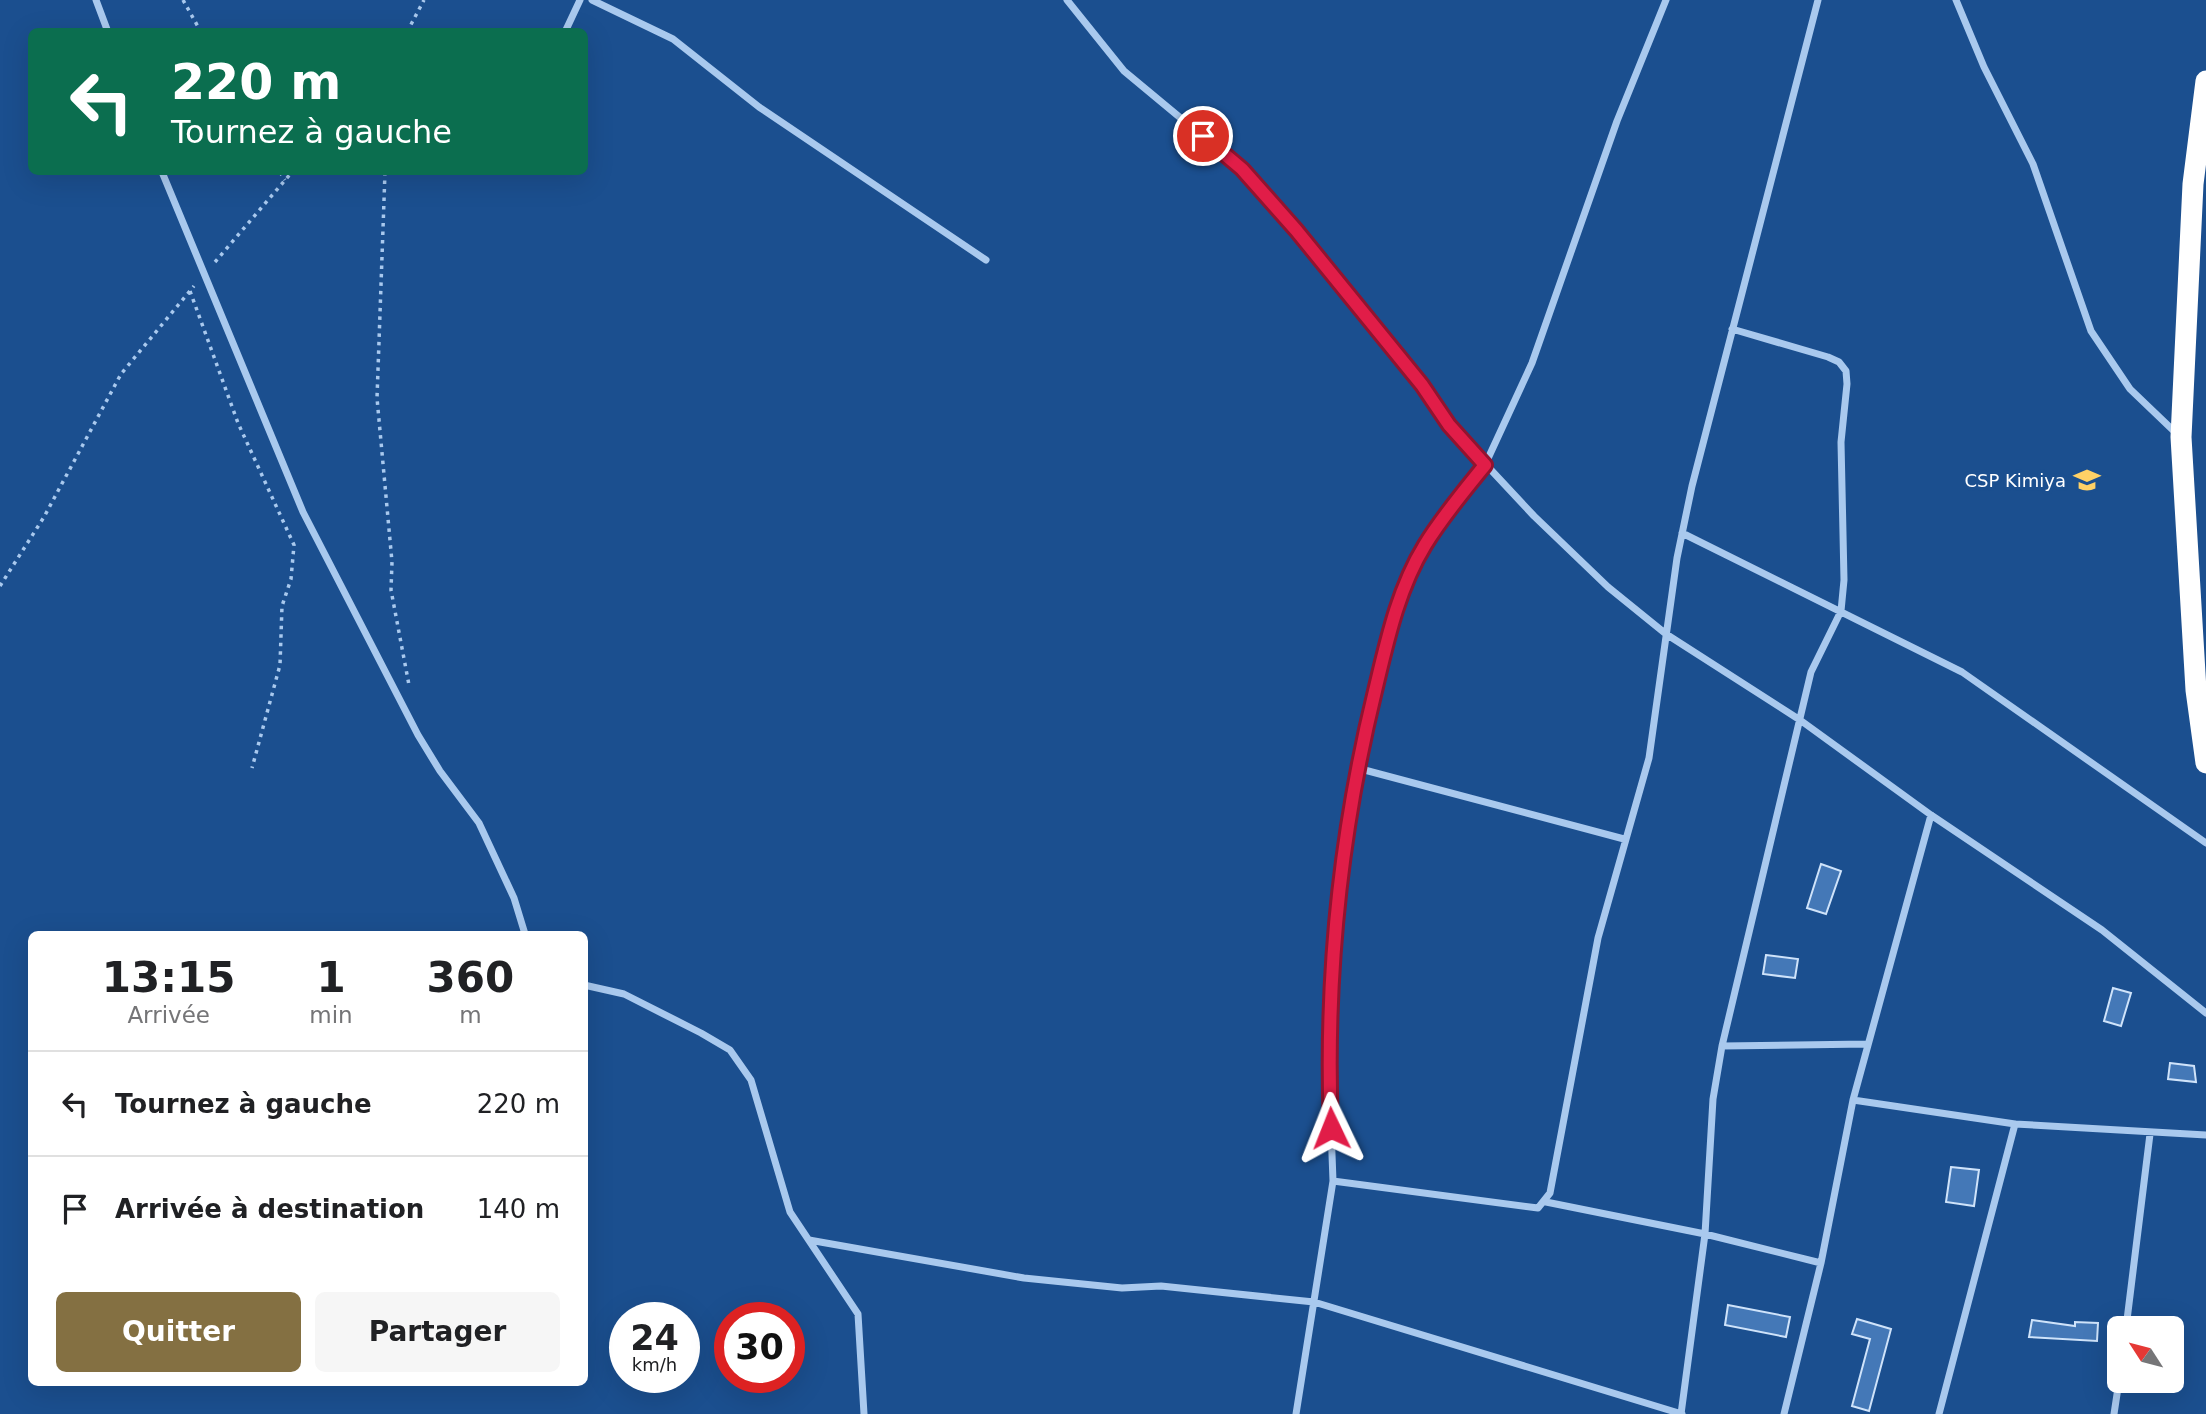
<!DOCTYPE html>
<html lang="fr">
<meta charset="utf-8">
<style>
:root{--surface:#fff;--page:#f6f6f6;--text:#202124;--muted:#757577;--line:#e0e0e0;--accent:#847042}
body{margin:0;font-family:"DejaVu Sans",sans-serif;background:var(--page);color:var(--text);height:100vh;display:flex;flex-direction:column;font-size:26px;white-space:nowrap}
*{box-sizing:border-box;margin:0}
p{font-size:23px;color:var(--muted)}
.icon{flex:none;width:38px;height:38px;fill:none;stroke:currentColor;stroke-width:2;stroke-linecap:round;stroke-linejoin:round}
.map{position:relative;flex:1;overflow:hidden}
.details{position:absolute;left:28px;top:931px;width:560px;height:455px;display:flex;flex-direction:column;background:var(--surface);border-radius:10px;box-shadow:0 7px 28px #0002}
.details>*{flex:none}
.banner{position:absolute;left:28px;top:28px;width:560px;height:147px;border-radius:10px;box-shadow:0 7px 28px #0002;background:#0b6e4f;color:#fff;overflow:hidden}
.needle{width:46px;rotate:306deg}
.buttons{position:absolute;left:2107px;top:1316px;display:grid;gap:14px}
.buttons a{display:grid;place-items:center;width:77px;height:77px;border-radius:10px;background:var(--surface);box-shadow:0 7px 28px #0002;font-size:35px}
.speed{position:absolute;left:609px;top:1302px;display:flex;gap:14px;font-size:35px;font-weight:700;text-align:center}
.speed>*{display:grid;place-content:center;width:91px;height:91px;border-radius:50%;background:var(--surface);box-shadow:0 7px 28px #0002;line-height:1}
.speed small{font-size:18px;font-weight:400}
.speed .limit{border:10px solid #d22;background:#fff;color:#111}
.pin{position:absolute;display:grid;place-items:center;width:60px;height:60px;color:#fff;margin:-30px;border:4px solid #fff;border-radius:50%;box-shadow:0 2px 7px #0007}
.me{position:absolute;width:77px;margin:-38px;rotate:358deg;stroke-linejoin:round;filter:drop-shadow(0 0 5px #0008)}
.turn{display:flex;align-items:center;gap:24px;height:147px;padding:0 28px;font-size:32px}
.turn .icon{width:91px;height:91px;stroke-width:2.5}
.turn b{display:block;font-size:49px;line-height:60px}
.eta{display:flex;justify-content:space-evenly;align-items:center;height:119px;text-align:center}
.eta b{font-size:42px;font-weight:700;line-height:49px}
.cta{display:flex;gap:14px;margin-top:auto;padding:14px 28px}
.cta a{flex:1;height:80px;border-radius:10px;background:var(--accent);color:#fff;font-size:28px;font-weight:700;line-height:80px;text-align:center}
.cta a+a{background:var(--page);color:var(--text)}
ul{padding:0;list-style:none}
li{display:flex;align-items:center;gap:21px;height:105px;padding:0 28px;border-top:2px solid var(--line)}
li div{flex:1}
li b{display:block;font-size:26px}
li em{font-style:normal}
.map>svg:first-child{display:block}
</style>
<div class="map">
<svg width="2206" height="1414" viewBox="0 0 2206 1414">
<rect width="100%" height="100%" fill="#1b4f8f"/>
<path fill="#4478b7" stroke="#cfe3fa" stroke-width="2" d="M1821,864l20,7 -15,43 -19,-6z
M1766,955l32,4 -3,19 -32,-4z
M2113,988l18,5 -10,33 -17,-5z
M2170,1063l24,3 2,16 -28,-3z
M1951,1167l28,3 -5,36 -28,-4z
M1728,1305l62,12 -4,20 -61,-12z
M1857,1319l34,10 -22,82 -17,-5 18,-67 -18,-5z
M2032,1320l43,6v-4l23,1 -1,18 -68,-4z"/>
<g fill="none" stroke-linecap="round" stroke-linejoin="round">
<path stroke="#a9c9ee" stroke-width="3.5" stroke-dasharray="3.5 5" stroke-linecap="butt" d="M183,0l18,32
M407,32l17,-32
M280,172l5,8
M385,172l-8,226 15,164 -1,28 18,95
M215,262l77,-90
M190,291l48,132 56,122 -3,34 -9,27 -2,59 -28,103
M0,586l44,-69 77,-143 73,-88"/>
<path stroke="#a9c9ee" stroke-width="7" d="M96,0l12,32
M592,0l81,39 86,68 227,153
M1067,0l57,71 118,98 180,216 27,40 85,91 74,71 58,47 134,86 131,95 171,115 104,83
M1666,0l-49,121 -85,242 -47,102 -61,82 -32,73 -41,175 -17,131 -6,122 5,133 205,27 12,-15 48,-255 51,-180 28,-200 15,-72 126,-486
M1956,0l28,67 49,97 58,167 39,58 47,45
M565,32l15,-32
M162,172l141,340 115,223 22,36 39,52 35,75 11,36
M1682,533l280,139 244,171
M1357,768l267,71
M584,985l40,9 77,39 29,17 21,30 39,132 68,102 6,100
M1722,1046l145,-2
M1853,1100l162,24 191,11
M1546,1202l159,32 116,29
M809,1240l215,38 98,10 39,-2 153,16 368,112
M2126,1328l24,-194
M1296,1414l37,-233
M1681,1414l24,-180 8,-135 9,-53 89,-374 30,-61 3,-31 -3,-138 6,-58 -1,-13 -7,-9 -11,-5 -96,-28
M1784,1414l37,-151 32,-163 78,-285
M1939,1414l76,-290
M2114,1414l5,-33"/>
<path stroke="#fff" stroke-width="21" d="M2206,81l-13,103 -12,253 15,253 10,73"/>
</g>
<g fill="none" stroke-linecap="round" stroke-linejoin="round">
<g stroke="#92132f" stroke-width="18">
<path id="route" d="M1203,136l39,33 54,61 126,155 27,40 36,40c-21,26 -43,52 -60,80 -27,44 -38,96 -50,146 -35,143 -50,289 -44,437"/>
</g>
<use href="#route" stroke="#e11d48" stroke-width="12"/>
</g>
<defs>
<g id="school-bare" transform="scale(2.1)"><path d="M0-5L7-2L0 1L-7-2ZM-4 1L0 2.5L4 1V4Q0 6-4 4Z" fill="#ffd166" stroke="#1b4f8f" stroke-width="2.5" paint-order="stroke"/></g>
</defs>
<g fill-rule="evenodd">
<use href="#school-bare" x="2087" y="480"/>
</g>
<g text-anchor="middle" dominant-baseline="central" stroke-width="7" stroke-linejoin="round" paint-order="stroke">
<g font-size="18" fill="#fff" stroke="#1b4f8f" text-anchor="end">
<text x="2066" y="480">CSP Kimiya</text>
</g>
</g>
</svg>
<div class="buttons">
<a><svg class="needle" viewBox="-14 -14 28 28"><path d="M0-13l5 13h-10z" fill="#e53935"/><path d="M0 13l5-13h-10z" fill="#757577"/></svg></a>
</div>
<div class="speed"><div>24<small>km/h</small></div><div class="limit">30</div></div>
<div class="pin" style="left:1203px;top:136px;background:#d93025"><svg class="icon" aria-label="arrive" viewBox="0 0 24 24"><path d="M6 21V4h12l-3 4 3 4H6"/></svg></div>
<svg class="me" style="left:1331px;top:1128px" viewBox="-20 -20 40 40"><path d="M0-17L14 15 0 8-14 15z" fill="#e11d48" stroke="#fff" stroke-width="4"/></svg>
<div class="banner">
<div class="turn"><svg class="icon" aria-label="left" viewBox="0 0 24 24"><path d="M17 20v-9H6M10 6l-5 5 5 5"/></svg><div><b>220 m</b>Tournez à gauche</div></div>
</div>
<section class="details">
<div class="eta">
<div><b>13:15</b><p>Arrivée</p></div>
<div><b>1</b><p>min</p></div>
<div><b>360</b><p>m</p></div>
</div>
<ul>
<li><svg class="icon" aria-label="left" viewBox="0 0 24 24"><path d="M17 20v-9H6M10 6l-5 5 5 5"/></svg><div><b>Tournez à gauche</b></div><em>220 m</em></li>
<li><svg class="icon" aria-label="arrive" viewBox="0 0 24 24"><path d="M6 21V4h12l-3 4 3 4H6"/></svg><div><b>Arrivée à destination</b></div><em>140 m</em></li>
</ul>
<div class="cta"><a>Quitter</a><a>Partager</a></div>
</section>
</div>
